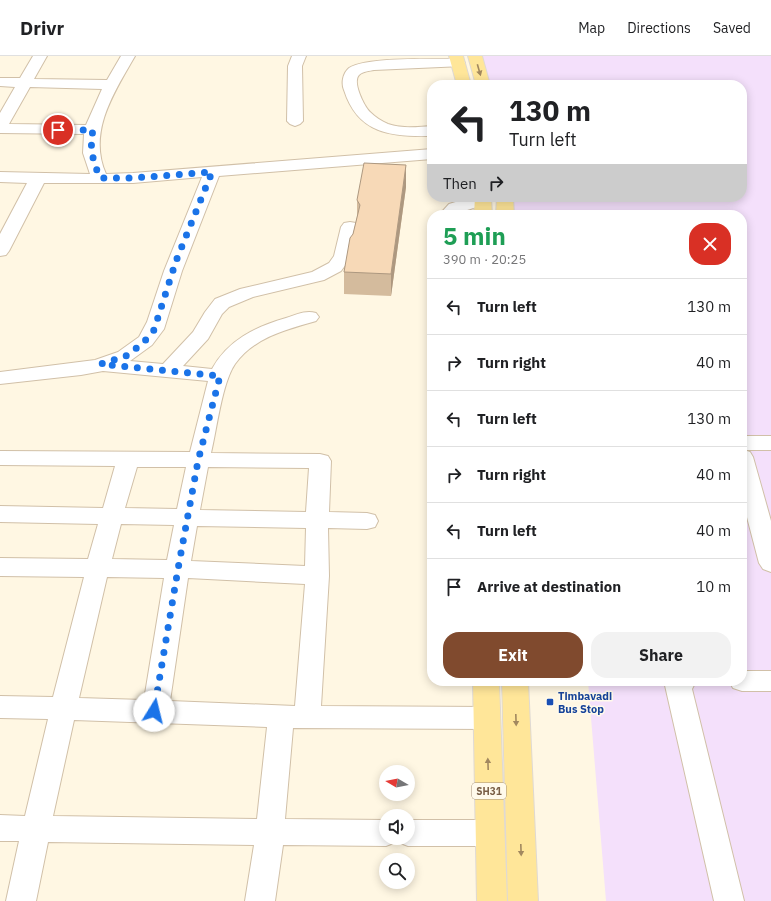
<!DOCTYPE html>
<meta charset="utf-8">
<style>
:root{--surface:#fff;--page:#f2f2f2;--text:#202124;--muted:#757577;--line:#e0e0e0;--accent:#804a2e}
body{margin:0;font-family:"IBM Plex Sans",sans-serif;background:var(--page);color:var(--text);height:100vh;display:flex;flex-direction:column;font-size:15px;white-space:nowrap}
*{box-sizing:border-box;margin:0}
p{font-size:13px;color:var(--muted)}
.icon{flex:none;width:22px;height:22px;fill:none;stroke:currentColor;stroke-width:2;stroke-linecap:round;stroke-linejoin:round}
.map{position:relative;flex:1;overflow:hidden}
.panel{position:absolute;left:427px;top:154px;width:320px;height:476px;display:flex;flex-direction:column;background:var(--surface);border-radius:16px;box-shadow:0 2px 10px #0003}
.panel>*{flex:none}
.top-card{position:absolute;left:427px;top:24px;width:320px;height:122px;border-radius:16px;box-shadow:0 2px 10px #0003;background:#fff;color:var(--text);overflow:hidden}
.needle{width:26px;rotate:280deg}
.tools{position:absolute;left:379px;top:709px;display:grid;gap:8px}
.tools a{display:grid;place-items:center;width:36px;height:36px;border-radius:50%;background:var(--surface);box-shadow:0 2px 10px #0003;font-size:20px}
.pin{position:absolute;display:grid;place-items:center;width:34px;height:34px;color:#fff;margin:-17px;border:2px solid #fff;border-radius:50%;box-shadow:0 1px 4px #0007}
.me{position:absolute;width:44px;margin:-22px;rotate:9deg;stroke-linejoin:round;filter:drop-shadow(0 0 3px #0008)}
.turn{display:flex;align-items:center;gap:14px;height:84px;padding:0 16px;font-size:18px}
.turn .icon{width:52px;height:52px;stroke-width:2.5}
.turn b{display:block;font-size:28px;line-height:34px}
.then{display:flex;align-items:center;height:38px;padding:0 16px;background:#0003;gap:8px;font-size:15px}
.round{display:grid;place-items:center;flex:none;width:42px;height:42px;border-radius:16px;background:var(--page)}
.headline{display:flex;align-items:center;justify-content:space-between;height:68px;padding:0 16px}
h1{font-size:24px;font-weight:800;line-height:30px;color:#1e9e55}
.button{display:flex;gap:8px;margin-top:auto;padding:8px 16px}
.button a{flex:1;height:46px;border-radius:16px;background:var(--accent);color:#fff;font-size:16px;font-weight:800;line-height:46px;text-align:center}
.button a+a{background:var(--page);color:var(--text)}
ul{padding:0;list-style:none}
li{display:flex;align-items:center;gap:12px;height:56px;padding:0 16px;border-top:1px solid var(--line)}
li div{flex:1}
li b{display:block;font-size:15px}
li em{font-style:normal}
header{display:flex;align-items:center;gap:24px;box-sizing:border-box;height:56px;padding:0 20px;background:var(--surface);border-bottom:1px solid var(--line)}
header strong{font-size:19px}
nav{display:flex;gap:22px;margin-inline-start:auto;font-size:14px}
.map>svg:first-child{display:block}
</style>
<header>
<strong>Drivr</strong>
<nav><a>Map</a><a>Directions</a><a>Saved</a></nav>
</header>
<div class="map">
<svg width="771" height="845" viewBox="0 0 771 845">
<rect width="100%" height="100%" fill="#fff7e3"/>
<path fill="#f4e0fb" d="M470,0h301v845h-165l-18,-220h154v-466h-228l-5,-18h233v-112h-264z"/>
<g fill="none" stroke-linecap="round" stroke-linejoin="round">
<g stroke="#d1c0a8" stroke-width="2">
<path id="minor" d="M33,0h14l-13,23 73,1 14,-24h14c-20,35 -48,76 -29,118l27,-1 299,-24v10l-213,17 -37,95 -18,58 -12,16 -22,16 33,3 30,-32 12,-20 10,-13 25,-10 72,-17 17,-9 5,-7 7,-29 3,-4 6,-1 6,1 3,4 -7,29 -11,15 -17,9 -71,17 -24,10 -7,7 -14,25 -25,27 29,3c16,-29 43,-42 74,-51 10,-3 19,-8 30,-5l3,4 -3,4c-29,8 -63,17 -81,43 -13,19 -18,64 -24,89l109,1 8,2 3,5 -2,51 38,1 8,2 3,6 -3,6 -8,2 -39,-1 1,48 -8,130 166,1 9,3 4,8 -4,8 -9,3 -194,-1 -8,91 101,1v18h22v-18h82l10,4 4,9 -4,9 -10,4h-82l-10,-4 -1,-2 -1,2 -10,4 -103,-1 -8,56h-30l9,-56 -206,-3 -12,59h-30l13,-60h-19v-26l25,1 23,-97 -48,-1v-22l53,1 31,-120 -84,-1v-18l88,1 10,-35 -98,-2v-16l103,2 12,-42 -115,-1v-14l190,1 18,-71 -105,-10 -22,4 -81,9v-12l95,-12 23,-8 21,-15 8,-15 17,-51 38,-94 -69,6h-89l-35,68 -3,4 -6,1v-22l27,-51 -27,-1v-10l90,2 -7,-21 1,-19 -84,-1v-20l15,-26 -15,-1v-8h20zM30,31l72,2 -16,36 -77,-1zM137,411h49l-9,42 -52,-1zM208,411l101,1 -3,44 -106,-2zM121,468l53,1 -7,35 -55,-1zM197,470l109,2 -1,38 -114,-5zM107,521l57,1 -20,122 -65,-2zM188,522l117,6 -10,122 -125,-5zM74,664l193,7 -10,92 -204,-3z
M292,0h14l-4,10 1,55 -3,3 -5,2 -5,-2 -3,-3 1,-55z
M458,3l5,1 2,3 -2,3 -89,4c-4,1 -11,1 -15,5 -7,7 5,31 11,37 5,5 11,9 18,12 14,5 30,3 44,2v10c-41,1 -74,-2 -88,-46 -3,-7 -1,-17 5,-22 17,-11 86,-9 109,-9z
M472,141h18l1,2 -2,4 -28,9 -3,3h-19l10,-11z
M742,380h29v14h-27l6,2 3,5 18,64v51l-8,-3 -4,-6 -17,-65z
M742,615h29v20h-29l-9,-3 -4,-7h13z
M664,625h32l-4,8 52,212h-30z"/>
</g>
<g stroke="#dfd9d3" stroke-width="2">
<path id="major" d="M449,0h14l8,29h-14z
M468,0h14l8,29h-14z
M475,141h16l1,18h-18z
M497,141h16l1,18h-18z
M473,625h26l8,220h-30z
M502,625h26l10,220h-30z"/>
</g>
<use href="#minor" fill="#fff" fill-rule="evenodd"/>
<use href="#major" fill="#ffe699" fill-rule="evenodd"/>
</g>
<path fill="#d4bb9d" d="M406,109v22l-15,109 -47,-2v-22l13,-55v-17z"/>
<path fill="#ad9880" d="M406,109v22l-15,109v-22z"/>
<path fill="#f7d9b7" stroke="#ad9880" d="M364,107l42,2 -15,109 -47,-2 6,-34 3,-4 7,-29 -3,-5z"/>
<defs><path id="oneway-solid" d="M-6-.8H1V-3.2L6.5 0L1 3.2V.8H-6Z"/></defs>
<g fill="#a2885f">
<use href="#oneway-solid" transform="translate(479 14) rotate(74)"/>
<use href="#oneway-solid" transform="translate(516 664) rotate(88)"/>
<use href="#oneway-solid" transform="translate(488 708) rotate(-92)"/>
<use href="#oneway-solid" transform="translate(521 794) rotate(88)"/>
</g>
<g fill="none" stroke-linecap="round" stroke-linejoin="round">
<path stroke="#1a73e8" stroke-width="7" stroke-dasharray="0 12.6" d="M58,74h35c-4,18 0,31 7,48h33l79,-6 -36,89 -22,69 -11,13 -17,13 -25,8 119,12 -22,85 -20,108 -24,142"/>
</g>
<rect fill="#1a4fb4" stroke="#fffaeb" stroke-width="1.5" x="546" y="642" width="8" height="8" rx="2"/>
<g text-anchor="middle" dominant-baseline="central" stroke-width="3" stroke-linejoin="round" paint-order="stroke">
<rect fill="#fffaeb" stroke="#a28e78" stroke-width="1" x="472" y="727" width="34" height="16" rx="3"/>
<g font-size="10" font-weight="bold" fill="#7a5f46">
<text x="489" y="735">SH31</text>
</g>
<g font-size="11" font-weight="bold" fill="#164399" stroke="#fffaeb" text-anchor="start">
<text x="558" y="640">Timbavadi<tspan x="558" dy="13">Bus Stop</tspan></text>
</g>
</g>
</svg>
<div class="tools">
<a><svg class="needle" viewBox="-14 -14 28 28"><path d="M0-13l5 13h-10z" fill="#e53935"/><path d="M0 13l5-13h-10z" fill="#757577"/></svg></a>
<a><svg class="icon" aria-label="sound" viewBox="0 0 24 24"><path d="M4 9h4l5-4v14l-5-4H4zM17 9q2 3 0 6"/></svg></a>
<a><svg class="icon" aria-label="search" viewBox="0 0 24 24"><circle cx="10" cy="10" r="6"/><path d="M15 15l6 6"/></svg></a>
</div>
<div class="pin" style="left:58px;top:74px;background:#d93025"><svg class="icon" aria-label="arrive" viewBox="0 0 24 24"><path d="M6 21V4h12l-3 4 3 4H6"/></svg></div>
<svg class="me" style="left:154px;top:655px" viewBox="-20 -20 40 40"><circle r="19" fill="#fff"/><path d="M0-13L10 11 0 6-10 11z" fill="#1a73e8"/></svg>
<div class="top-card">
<div class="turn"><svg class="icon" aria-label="left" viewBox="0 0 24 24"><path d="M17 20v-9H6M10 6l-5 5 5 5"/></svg><div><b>130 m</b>Turn left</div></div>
<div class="then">Then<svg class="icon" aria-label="right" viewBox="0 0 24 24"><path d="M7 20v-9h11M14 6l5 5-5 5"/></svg></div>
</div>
<section class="panel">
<div class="headline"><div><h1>5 min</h1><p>390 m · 20:25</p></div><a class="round" style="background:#d93025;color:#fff"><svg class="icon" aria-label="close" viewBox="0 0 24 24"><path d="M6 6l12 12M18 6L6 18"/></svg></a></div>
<ul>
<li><svg class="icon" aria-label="left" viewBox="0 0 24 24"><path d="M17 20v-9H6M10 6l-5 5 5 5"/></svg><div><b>Turn left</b></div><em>130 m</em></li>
<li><svg class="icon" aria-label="right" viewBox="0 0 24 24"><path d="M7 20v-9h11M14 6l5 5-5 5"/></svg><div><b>Turn right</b></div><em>40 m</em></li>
<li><svg class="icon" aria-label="left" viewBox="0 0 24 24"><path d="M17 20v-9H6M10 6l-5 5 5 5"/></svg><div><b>Turn left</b></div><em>130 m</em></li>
<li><svg class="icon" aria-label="right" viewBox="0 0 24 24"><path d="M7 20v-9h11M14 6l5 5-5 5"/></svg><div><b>Turn right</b></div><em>40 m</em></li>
<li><svg class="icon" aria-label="left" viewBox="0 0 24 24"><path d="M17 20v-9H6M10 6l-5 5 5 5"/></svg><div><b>Turn left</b></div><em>40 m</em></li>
<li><svg class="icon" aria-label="arrive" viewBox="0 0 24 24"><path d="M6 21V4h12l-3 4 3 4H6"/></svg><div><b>Arrive at destination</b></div><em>10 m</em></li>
</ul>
<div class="button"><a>Exit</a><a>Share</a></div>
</section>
</div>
